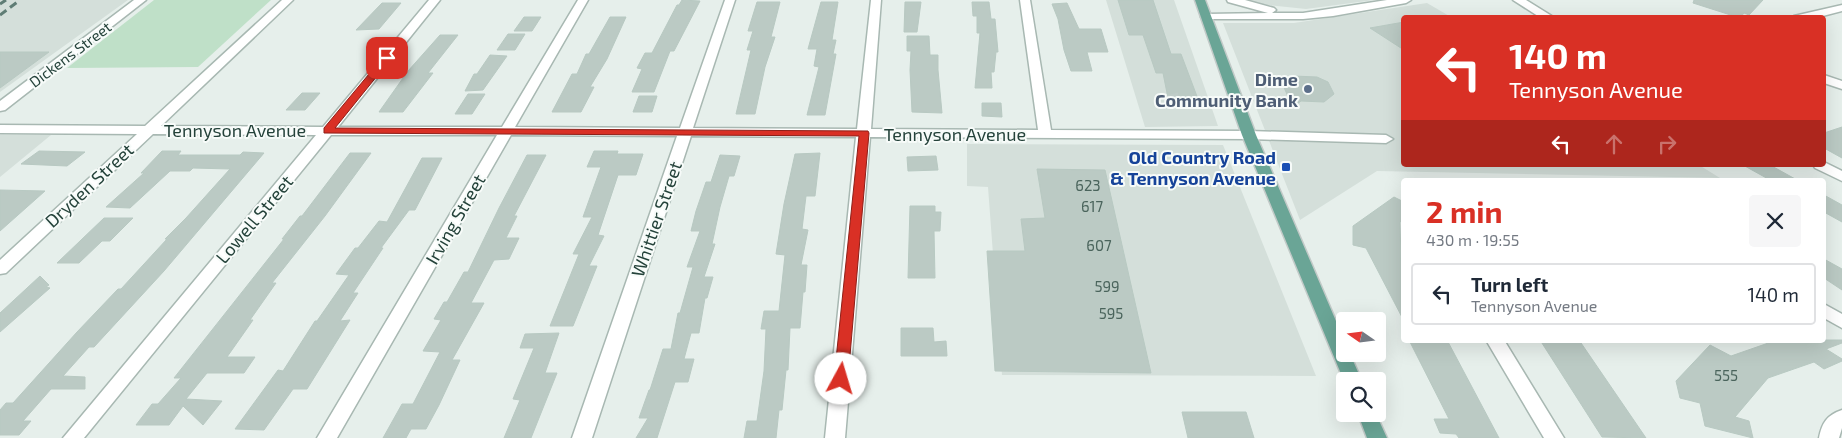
<!DOCTYPE html>
<meta charset="utf-8">
<style>
:root{--surface:#fff;--page:#f6f6f7;--text:#1f2937;--muted:#747a83;--line:#e0e1e3;--accent:#d93025}
body{margin:0;font-family:"Exo 2",sans-serif;background:var(--page);color:var(--text);height:100vh;display:flex;flex-direction:column;font-size:19px;white-space:nowrap}
*{box-sizing:border-box;margin:0}
p{font-size:16px;color:var(--muted)}
.icon{flex:none;width:28px;height:28px;fill:none;stroke:currentColor;stroke-width:2;stroke-linecap:round;stroke-linejoin:round}
.map{position:relative;flex:1;overflow:hidden}
.side{position:absolute;left:1401px;top:178px;width:425px;height:165px;display:flex;flex-direction:column;background:var(--surface);border-radius:5px;box-shadow:0 5px 20px #0002}
.side>*{flex:none}
.banner{position:absolute;left:1401px;top:15px;width:425px;height:152px;border-radius:5px;box-shadow:0 5px 20px #0002;background:#d93025;color:#fff;overflow:hidden}
.needle{width:32px;rotate:284deg}
.tools{position:absolute;left:1336px;top:312px;display:grid;gap:10px}
.tools a{display:grid;place-items:center;width:50px;height:50px;border-radius:5px;background:var(--surface);box-shadow:0 5px 20px #0002;font-size:25px}
.pin{position:absolute;display:grid;place-items:center;width:42px;height:42px;color:#fff;margin:-21px;border-radius:10px;box-shadow:0 2px 8px #0006}
.me{position:absolute;width:55px;margin:-28px;rotate:6deg;stroke-linejoin:round;filter:drop-shadow(0 0 4px #0008)}
.turn{display:flex;align-items:center;gap:18px;height:105px;padding:0 25px;font-size:22px}
.turn .icon{width:65px;height:65px;stroke-width:2.5}
.turn b{display:block;font-size:35px;line-height:42px}
.lanes{display:flex;align-items:center;height:48px;padding:0 25px;background:#0003;justify-content:center;gap:25px;direction:ltr}
.lanes .off{opacity:.35}
.round{display:grid;place-items:center;flex:none;width:52px;height:52px;border-radius:5px;background:var(--page)}
.summary{display:flex;align-items:center;justify-content:space-between;height:85px;padding:0 25px}
h1{font-size:30px;font-weight:700;line-height:38px;color:var(--accent)}
ul{padding:0;list-style:none}
li{display:flex;align-items:center;gap:15px;height:62px;margin:0 10px 8px;padding:0 15px;border:2px solid var(--line);border-radius:5px}
li div{flex:1}
li b{display:block;font-size:19px}
li em{font-style:normal}
.map>svg:first-child{display:block}
</style>
<div class="map">
<svg width="1842" height="438" viewBox="0 0 1842 438">
<rect width="100%" height="100%" fill="#e6efeb"/>
<path fill="#d4dfda" d="M0,0h128l-128,92z
M1106,0h68l44,126 -73,1z
M1247,0h127l-68,9 -39,-4z
M1427,3l24,14 -47,1v147h295l21,13 -343,-7 -77,49 -77,-197h71z
M0,135h51l-51,42z
M967,144l256,1 93,231 -314,-1 -14,-188 -21,-1z"/>
<path fill="#bfe0c8" d="M154,0h117l-73,67 -131,1z"/>
<path fill="#bbcac4" stroke="#b8c9c2" d="M682,0l18,1 -26,50h-4l-16,41h-22l10,-23 -5,-1 8,-15h7l25,-48h2z
M1118,0h35l18,54h10l17,45 -30,-1 -5,-25h-7l-13,-38h-14z
M1694,0h69l-14,15 -5,-2 -4,5 -47,-15z
M757,2h23l-9,35h4l-10,30 -10,47h-19l15,-64h-4l6,-19h-5z
M821,2h17l-6,38h4l-3,14h3l-11,61h-18l12,-48 -5,-1 3,-17h-9z
M905,2h16l-4,30h-13z
M972,2h17l2,17h4l3,33h-2l-2,20h-3l1,16h-17l5,-55h-3v-17h-4z
M382,3h19l-22,26 -23,1z
M1067,3l12,26h22l7,23h-21l5,19h-21l-7,-21 -6,-31 -6,-15z
M524,17h17l-9,14h-18z
M610,17h16l-19,42 -17,28h4l-13,25h-29l20,-38h5l9,-20h3z
M1404,22v28l-34,-22z
M508,34h17l-10,16h-18z
M440,35h18l-30,38h5l-30,39h-24l29,-41z
M907,36h22l1,19h8v15l4,43 -30,-1 -2,-42 1,-19h-4z
M0,52h49l-49,36z
M490,55l17,1 -24,34 -18,1 9,-17h3z
M1293,76l24,1 11,5 6,12 -10,8 -23,-1 -4,3 -7,-3 -8,-18z
M302,93h18l-15,17h-19z
M468,94h17l-13,20h-17z
M639,96h18l-5,16h-19z
M982,103h19l1,14 -20,-1z
M1842,127v31l-18,-10v-15z
M39,151l46,1 -18,14 -46,-2z
M162,151h19l-3,4h62l3,-3 21,1 -100,118 -70,76h-5l-26,29 22,1v12h-34l-28,32h8l-12,14h-19v-25l6,-7h7l64,-71 41,-43h3l46,-50h-2l21,-21 44,-49 -37,-1 -3,3h-20l-40,37 -24,-1 38,-34h-3z
M594,151h24l-1,3h26l-7,21h-18l-20,60 6,1 -15,30h8l-24,60h-23l29,-72h-6l19,-37h-9l18,-50h-14z
M350,153h21l-46,63 -53,67h4l-26,37h3l-26,37h28l-11,16h-37l-21,26 36,2 -19,24 -20,-19 -14,19h-33l16,-21h6l23,-26h-7l110,-139h-2l18,-23h2z
M820,153l-5,43h-9l-4,33 6,1 -7,35h6l-2,27h-2l-3,36h-10l-2,42h-2l-4,40h-3l-3,28h-32l3,-17h10l7,-50 2,-42h-5l3,-18h15l6,-56 -9,-1 8,-50 11,-50z
M527,155h19l-32,61h3l-11,22h13l-10,21 -15,1 -23,43h13l-32,57h8l-21,45 -13,24h-15l-5,9h-23l19,-34h11l27,-52 -17,-1 18,-31 -7,-1 10,-17h3l17,-30h4l31,-64z
M720,155l20,1 -6,20h-5l-9,31 -8,37h3l-11,33h9l-6,21h-2l-6,35h-8l-7,26h10l-6,23h-13l-18,56h-21l12,-20h-9l10,-28h1l13,-41h8l7,-36h2l13,-46h-6l13,-36h-9l5,-20 10,-29h5z
M936,156l2,14 -30,1 -1,-14z
M422,158h20l-27,52h-6l-28,38h2l-30,45h5l-18,28 10,-1 -43,69h-14l-29,41 -29,-1 43,-59 5,1 32,-50h2l32,-46 -13,-1 19,-26h3l21,-27 8,1z
M1743,165h27l27,15h-27z
M1037,169l68,1 46,203 -156,-2 -8,-120h38l-4,-32 24,-1z
M0,190l45,1 -45,40z
M1824,195l18,10v17l-18,-10z
M1394,197l10,5v17l-4,3 1,39 3,1v59l-38,-73 -13,-3v-19z
M910,206h25v6h6l-1,19h-6l1,47h-27z
M104,218h29l-23,23h-8l-23,22h-22z
M1824,259l18,10v21l-18,-12z
M40,276l9,9 -3,2 4,1 -50,44v-19z
M901,328h32l1,14 12,-1 1,15h-46z
M559,333l-14,40h12l-26,65h-27l16,-38 -7,-1 21,-51h-14l5,-14z
M1409,340h38l52,98h-40l-3,-4 -16,-1 -6,-14h15z
M1540,340h39l67,98 -44,-1z
M1777,340h65v3l-16,6 16,10v2l-18,8 -10,-7 -46,16 -33,39 14,4 4,17 -48,-12 -5,-23 -20,-5 -4,-17 34,-36 21,11z
M1182,412h64l8,26h-66z"/>
<g fill="none" stroke-linecap="round" stroke-linejoin="round">
<path stroke="#bfccc8" stroke-width="12" stroke-dasharray="12 6" stroke-linecap="butt" d="M1172,94l1,4"/>
<g stroke="#a8b8b2" stroke-width="3">
<path id="minor" d="M134,0h12l-141,110 -5,1v-10z
M282,0h11l-132,126 162,1 106,-127h11l-102,127h164l76,-127h10l-73,127 165,1 45,-128h10l-42,128 164,1 14,-129h10l-10,129 167,1 -18,-130h10l21,130 198,1 137,4 7,4 -7,4 -137,-4 -379,-2 -25,301h-20l31,-301 -165,-1 -99,302h-20l105,-302 -166,-1 -174,303h-20l180,-303h-166l-247,303h-21l253,-303 -163,-1 -147,139 -6,1v-14l137,-126 -137,-1v-8l145,1z
M1227,0h18l29,8 2,2 -4,3h31l84,-13h24l-5,3 -73,13 -30,3h-100l-2,-2 6,-3 61,-1 -40,-11z
M1513,0h13l29,18h-14z
M1842,5v6l-27,7h-22l1,-2z
M1824,75l18,6v8l-18,-6z
M1824,162l18,9v10l-27,-13 -2,-3h11z
M1824,304l18,10v14l-18,-10z
M1486,340h18l60,98h-20z
M1842,410v18l-3,10h-20c3,-15 8,-23 23,-28z"/>
</g>
<g stroke="#c2cac8" stroke-width="3">
<path id="major" d="M1195,0h10l51,135 89,207v12h5l12,27h-17v2l-1,-2 -102,-246z
M1358,414h18l11,24h-20z"/>
</g>
<use href="#minor" fill="#fff" fill-rule="evenodd"/>
<use href="#major" fill="#6aa596" fill-rule="evenodd"/>
<path stroke="#5f7d75" stroke-width="3" stroke-dasharray="8 4.5" stroke-linecap="butt" d="M0,4l6,-4
M0,15l20,-15"/>
</g>
<path fill="#d93025" stroke="#8d1f18" d="M387,55l5,3 -2,2 -55,68 533,3 1,2 -21,246 -2,3h-10l-2,-3 25,-243 -535,-3v-5l60,-72z"/>
<circle fill="#5c6f8a" stroke="#f7fbf9" stroke-width="2" cx="1308" cy="89" r="5"/>
<rect fill="#1a4fb4" stroke="#f7fbf9" stroke-width="2" x="1281" y="162" width="10" height="10" rx="2.5"/>
<g text-anchor="middle" dominant-baseline="central" stroke-width="4" stroke-linejoin="round" paint-order="stroke">
<g font-size="15" fill="#24423a" stroke="#f7fbf9">
<text transform="translate(70 54) rotate(-37)">Dickens Street</text>
</g>
<g font-size="15" fill="#4a645c">
<text x="1088" y="185">623</text>
<text x="1092" y="206">617</text>
<text x="1099" y="245">607</text>
<text x="1107" y="286">599</text>
<text x="1111" y="313">595</text>
<text x="1726" y="375">555</text>
</g>
<g font-size="18" font-weight="bold" fill="#4e5e75" stroke="#f7fbf9" text-anchor="end">
<text x="1298" y="79">Dime<tspan x="1298" dy="21">Community Bank</tspan></text>
</g>
<g font-size="18" fill="#24423a" stroke="#f7fbf9">
<text x="235" y="130">Tennyson Avenue</text>
<text x="955" y="134">Tennyson Avenue</text>
<text transform="translate(89 185) rotate(-43)">Dryden Street</text>
<text transform="translate(254 219) rotate(-50)">Lowell Street</text>
<text transform="translate(455 219) rotate(-60)">Irving Street</text>
<text transform="translate(656 219) rotate(-71)">Whittier Street</text>
</g>
<g font-size="18" font-weight="bold" fill="#164399" stroke="#f7fbf9" text-anchor="end">
<text x="1276" y="157">Old Country Road<tspan x="1276" dy="21">&amp; Tennyson Avenue</tspan></text>
</g>
</g>
</svg>
<div class="tools">
<a><svg class="needle" viewBox="-14 -14 28 28"><path d="M0-13l5 13h-10z" fill="#e53935"/><path d="M0 13l5-13h-10z" fill="#747a83"/></svg></a>
<a><svg class="icon" aria-label="search" viewBox="0 0 24 24"><circle cx="10" cy="10" r="6"/><path d="M15 15l6 6"/></svg></a>
</div>
<div class="pin" style="left:387px;top:58px;background:#d93025"><svg class="icon" aria-label="arrive" viewBox="0 0 24 24"><path d="M6 21V4h12l-3 4 3 4H6"/></svg></div>
<svg class="me" style="left:841px;top:379px" viewBox="-20 -20 40 40"><circle r="19" fill="#fff"/><path d="M0-13L10 11 0 6-10 11z" fill="#d93025"/></svg>
<div class="banner">
<div class="turn"><svg class="icon" aria-label="left" viewBox="0 0 24 24"><path d="M17 20v-9H6M10 6l-5 5 5 5"/></svg><div><b>140 m</b>Tennyson Avenue</div></div>
<div class="lanes"><svg class="icon" aria-label="left" viewBox="0 0 24 24"><path d="M17 20v-9H6M10 6l-5 5 5 5"/></svg><svg class="icon off" aria-label="ahead" viewBox="0 0 24 24"><path d="M12 20V5M6 11l6-6 6 6"/></svg><svg class="icon off" aria-label="right" viewBox="0 0 24 24"><path d="M7 20v-9h11M14 6l5 5-5 5"/></svg></div>
</div>
<section class="side">
<div class="summary"><div><h1>2 min</h1><p>430 m · 19:55</p></div><a class="round"><svg class="icon" aria-label="close" viewBox="0 0 24 24"><path d="M6 6l12 12M18 6L6 18"/></svg></a></div>
<ul>
<li><svg class="icon" aria-label="left" viewBox="0 0 24 24"><path d="M17 20v-9H6M10 6l-5 5 5 5"/></svg><div><b>Turn left</b><p>Tennyson Avenue</p></div><em>140 m</em></li>
</ul>
</section>
</div>
